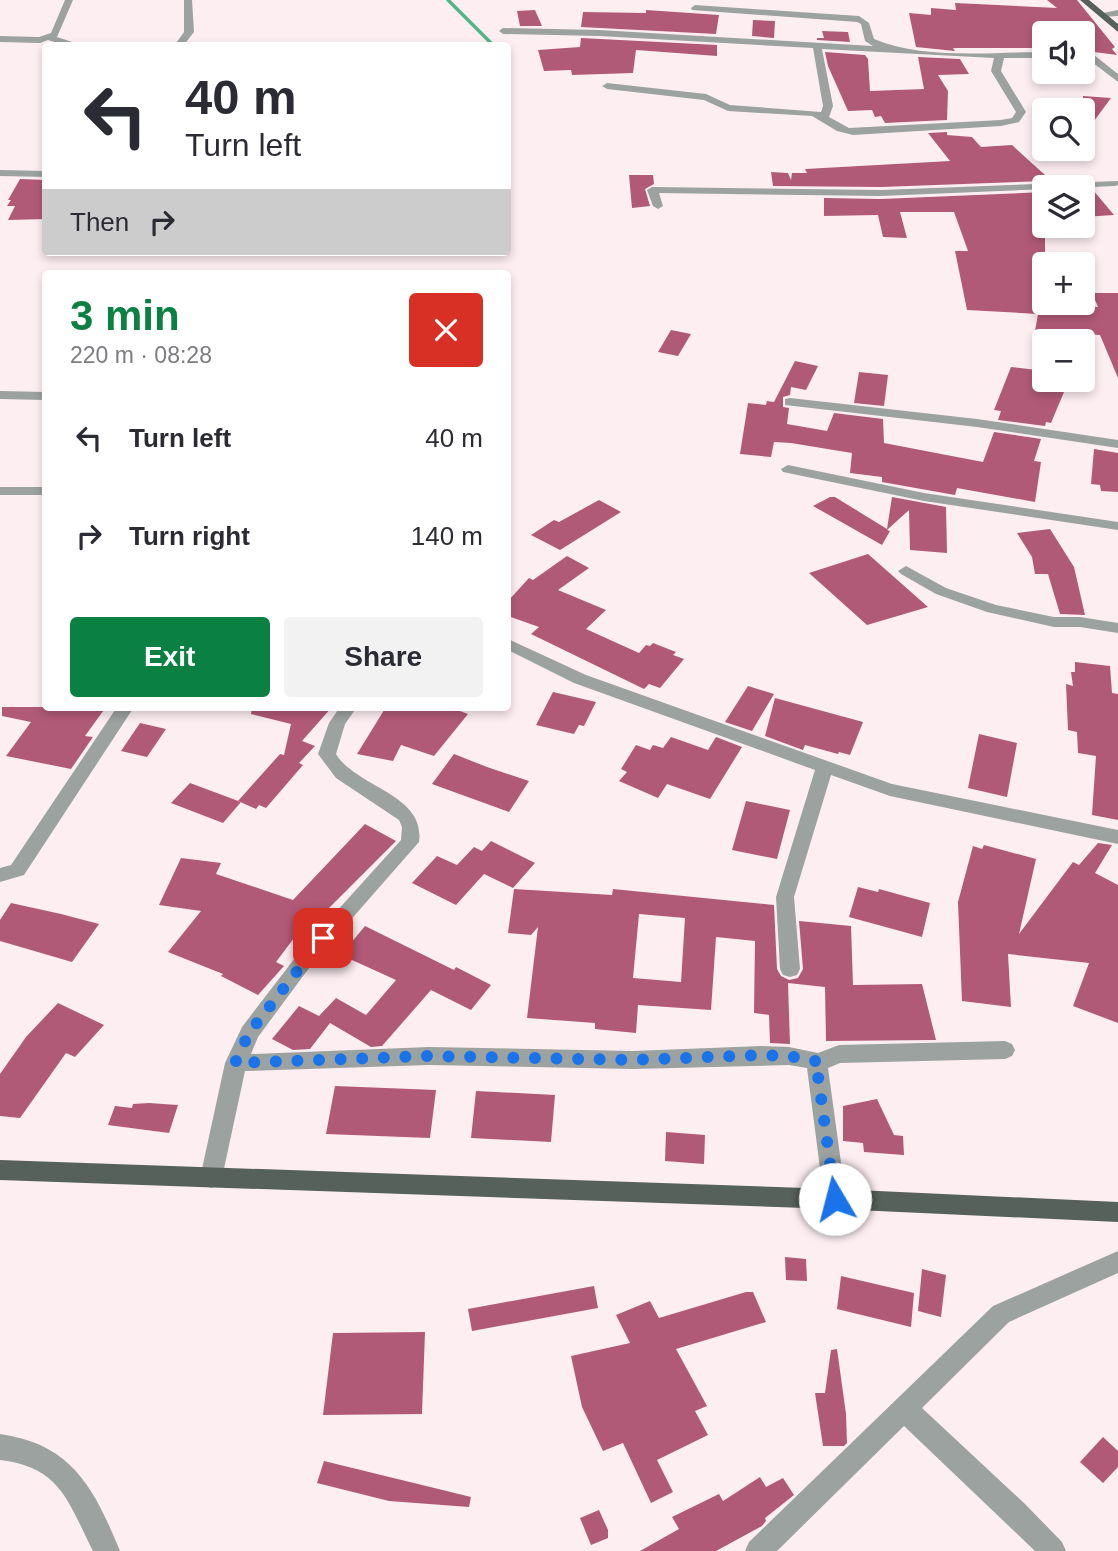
<!DOCTYPE html>
<meta charset="utf-8">
<style>
:root{--surface:#fff;--page:#f2f2f3;--text:#2b2b33;--muted:#7c7c81;--accent:#0b8043}
body{margin:0;font-family:Helvetica,sans-serif;background:var(--page);color:var(--text);height:100vh;display:flex;flex-direction:column;font-size:26px;white-space:nowrap}
*{box-sizing:border-box;margin:0}
p{font-size:23px;color:var(--muted)}
.icon{flex:none;width:38px;height:38px;fill:none;stroke:currentColor;stroke-width:2;stroke-linecap:round;stroke-linejoin:round}
.map{position:relative;flex:1;overflow:hidden}
.side{position:absolute;left:42px;top:270px;width:469px;height:441px;display:flex;flex-direction:column;background:var(--surface);border-radius:7px;box-shadow:0 4px 10px #0003}
.side>*{flex:none}
.guide{position:absolute;left:42px;top:42px;width:469px;height:214px;border-radius:7px;box-shadow:0 4px 10px #0003;background:#fff;color:var(--text);overflow:hidden}
.controls{position:absolute;left:1032px;top:21px;display:grid;gap:14px}
.controls a{display:grid;place-items:center;width:63px;height:63px;border-radius:7px;background:var(--surface);box-shadow:0 4px 10px #0003;font-size:35px}
.pin{position:absolute;display:grid;place-items:center;width:60px;height:60px;color:#fff;margin:-30px;border-radius:14px;box-shadow:0 4px 10px #0006}
.me{position:absolute;width:77px;margin:-38px;rotate:352deg;stroke-linejoin:round;filter:drop-shadow(0 0 5px #0008)}
.turn{display:flex;align-items:center;gap:24px;height:147px;padding:0 28px;font-size:32px}
.turn .icon{width:91px;height:91px;stroke-width:2.5}
.turn b{display:block;font-size:49px;line-height:60px}
.then{display:flex;align-items:center;height:66px;padding:0 28px;background:#0003;gap:14px;font-size:26px}
.round{display:grid;place-items:center;flex:none;width:74px;height:74px;border-radius:7px;background:var(--page)}
.headline{display:flex;align-items:center;justify-content:space-between;height:119px;padding:0 28px}
h1{font-size:42px;font-weight:600;line-height:52px;color:var(--accent)}
.button{display:flex;gap:14px;margin-top:auto;padding:14px 28px}
.button a{flex:1;height:80px;border-radius:7px;background:var(--accent);color:#fff;font-size:28px;font-weight:600;line-height:80px;text-align:center}
.button a+a{background:var(--page);color:var(--text)}
ul{padding:0;list-style:none}
li{display:flex;align-items:center;gap:21px;height:98px;padding:0 28px}
li div{flex:1}
li b{display:block;font-size:26px}
li em{font-style:normal}
.map>svg:first-child{display:block}
</style>
<div class="map">
<svg width="1118" height="1551" viewBox="0 0 1118 1551">
<rect width="100%" height="100%" fill="#fdeef2"/>
<g fill="none" stroke-linecap="round" stroke-linejoin="round">
<path stroke="#51b586" stroke-width="3.5" d="M448,0l46,46"/>
</g>
<path fill="#b15a78" fill-rule="evenodd" d="M1047,0h30l38,47 -3,2 5,6 -23,-3 -11,2v-21h-38v13h-13l1,2h-80l2,3 -39,-4 -7,-34 22,2v-7l25,2 -1,-7 102,5z
M535,10l7,16h-22l-3,-15z
M646,10l73,5 -3,19 -135,-7 2,-15 63,1z
M753,20l22,1 -1,17 -22,-2z
M822,31l26,1 2,10 -33,-2v-2h7z
M581,38l136,7v11l-81,-6 -3,23 -61,2 -1,-5 -27,1 -6,-21 42,-3z
M825,52l40,3 3,4 2,32 54,-2 -6,-32 42,2 9,15 -31,1 10,16 -1,29 -62,3 -4,-7 -6,1 -3,-7 -24,1 -20,-45z
M1083,96l28,2 -28,38z
M947,132v3l25,2 9,10 31,-2 33,30v6l-164,6 -108,-1 -2,-14 17,1 3,7 1,-7h15l-2,-4 145,-8 -22,-28z
M629,175h24l1,9 -9,5 5,17 -18,2z
M20,179l26,1v39l-38,1 7,-14h-8l4,-6h-3z
M1083,190h10l21,25 -31,2z
M1045,192v26l-10,1 10,12v74l53,2 -6,-14h26v85l-18,-43 -65,-4 3,-17 -71,-4 -12,-59h13l-14,-39h-54l7,26 -24,-1 -5,-22 -54,1v-18l57,1z
M671,330l20,4 -13,22 -20,-4z
M795,361l23,5 -12,24 -15,-3 -1,8 -7,2v10l6,1 -2,16 40,7 7,-18 49,6 1,24 99,19 11,-30 47,7 -7,22 7,1 -6,40 -78,-14 -2,7 -73,-13v-5l-32,-4 2,-20 -61,-10 -17,-1 -3,15 -31,-3 8,-51 18,2 1,-4 7,1z
M1011,367l34,4v9h24l-18,43 -5,-1 -1,4 -47,-6 3,-9 -7,-1z
M859,372l29,3 -4,31 -30,-3z
M1094,449l24,4v39l-17,-1 -1,-6 -9,-1z
M830,497h5l52,32 5,-32 54,10 1,46 -37,-3 -1,-40 -22,20 3,1 -8,14 -69,-39z
M599,500l22,12 -61,38 -29,-15 23,-15 5,2z
M1050,529l24,38 11,48 -25,-1 -12,-40h-13l-3,-17 -15,-24z
M868,554l60,53 -61,18 -58,-52z
M567,556l22,12 -31,22 48,20 -20,19 53,24 7,-8 4,1 3,-3 23,9 -3,3 11,4 -24,29 -11,-4 -5,5 -113,-55 8,-7 -31,-11v-15l21,-23 4,2z
M1075,662l35,4 2,27 6,1v126l-26,-5 4,-59 -18,-3 -1,-21 -9,-2 -2,-46 7,2 -2,-14h4z
M748,686l26,8 -22,37 -27,-9z
M553,692l43,10 -12,24 -5,-1 -5,9 -38,-9z
M775,698l88,24 -13,33 -11,-3 -1,2 -33,-9 -2,5 -38,-14z
M2,707h104l-21,29 8,1 -22,32 -65,-13 25,-34 -29,-6z
M252,707h80l-30,34 13,5 -16,17 4,2 -37,43 -7,-3 -3,4 -18,-8 42,-47 4,1 7,-31 -40,-10z
M386,707h63l19,7 -34,42 -33,-11 -8,16 -36,-7z
M140,723l26,6 -19,28 -26,-6z
M979,734l38,9 -10,54 -39,-9z
M671,737l37,13 8,-13 26,10 -32,52 -43,-15 -9,14 -39,-17 8,-9 -6,-3 15,-24 14,5 3,-5 10,3z
M454,754l33,13 42,14 -20,31 -77,-28z
M190,783l51,19 -18,21 -52,-20z
M746,801l44,9 -13,49 -45,-9z
M365,824l31,17 -71,71 -17,26 -11,-4 -21,28 8,4 -26,29 -37,-19 2,-2 -55,-22 33,-41 -42,-6 22,-47 40,5 -5,11 77,26z
M491,841l44,22 -22,25 -29,-14 -28,31 -44,-22 25,-27 20,9 17,-18 8,4z
M1098,843l14,2 -17,28 23,12v138l-45,-17 16,-43 -81,-9 3,53 -49,-6 -4,-99 15,-56 9,3 2,-4 52,14 -17,75 54,-72 6,3z
M858,887l20,5 1,-3 51,14 -8,34 -73,-20z
M514,889l98,6 1,-6 161,16 3,64 4,7 8,4 9,-2 5,-9 -4,-48 52,5 2,59 69,-1 14,56 -110,1 -1,-54 -37,-4 2,61 -20,-1 -1,-28 -15,-2 1,-72 -39,-4 -5,73 -73,-5 -2,28 -41,-4v-6l-68,-5 11,-91 -7,8 -23,-2zM639,914l46,4 -4,64 -48,-4z
M11,903l50,11 38,10 -27,38 -72,-21v-21z
M365,926l89,44 2,-3 35,18 -20,25 -40,-20 -49,56 -11,1 -41,-24 -20,26 -17,1 -21,-11 27,-33 20,10 17,-18 30,17 30,-35 -55,-25z
M58,1003l46,22 -29,32 -9,-4 -46,65 -20,-2v-42l26,-37z
M335,1086l101,4 -6,48 -104,-4z
M476,1091l79,4 -4,47 -80,-4z
M877,1099l17,36 9,1 1,19 -40,-3 -1,-9 -20,-2v-35z
M149,1103l29,2 -9,28 -61,-8 7,-19 17,2 1,-4z
M666,1132l39,3 -1,29 -39,-3z
M785,1257l21,2 1,22 -21,-1z
M922,1269l24,6 -5,42 -23,-6z
M841,1276l73,17 -3,34 -74,-18z
M594,1286l4,22 -126,23 -4,-22z
M746,1292h7l13,30 -90,27 31,57 -12,5 13,24 -51,25 16,32 -22,11 -28,-60 -20,8 -21,-44 -11,-51 59,-13 -14,-28 34,-14 9,17z
M425,1332l-3,82 -99,1 10,-82z
M837,1349l9,65 1,29 -3,3h-21l-8,-53h10l6,-43z
M1103,1437l15,14v16l-15,16 -23,-21z
M324,1461l147,36 -2,10 -80,-6 -72,-18z
M760,1477l6,10 17,-9 11,17 -29,23 1,3 -4,5 -46,25h-76l39,-22 -7,-12 47,-23 4,7z
M599,1510l9,20v8l-17,7 -11,-27z"/>
<g fill="none" stroke-linecap="round" stroke-linejoin="round">
<path fill="#9ca29f" fill-rule="evenodd" d="M65,0h8l-16,37 27,9h-16l-20,-6 -8,3 -40,-1v-6l39,1 12,-4z
M184,0h8l2,32 -11,14h-9l10,-14z
M695,5l164,11 10,7 5,16c49,21 119,13 171,13v6h-41l-3,13 25,41 -7,10 -18,4 -148,9 -16,-4 -25,-15 -84,-5 -24,-11 -97,-11 -5,-3 5,-3 99,11 24,11 91,7 2,-6 -10,-58 -214,-12 -96,-2 -4,-3 4,-3 96,2 274,16 -8,-5 -4,-17 -4,-2 -165,-12 -1,-2zM822,49l172,9 -3,13 25,41 -4,6 -11,2 -152,8 -20,-11 4,-11z
M1118,10v6l-16,1 -4,-3z
M1088,55h6l24,19v8l-30,-23z
M0,170l46,1v6l-46,-1z
M1118,181v4l-3,1 -234,10 -222,-3 4,13 -5,3 -5,-3 -6,-16 5,-3 229,3z
M0,391l46,1v8l-46,-1z
M790,398l187,21 141,21v8l-141,-21 -192,-22v-6z
M788,465l136,28 194,29v8l-194,-29 -141,-29 -2,-3z
M0,487h45l1,8h-46z
M906,566l40,22 50,17 58,12h26l38,6v10l-38,-6h-26l-67,-15 -51,-18 -35,-20 -3,-3z
M508,639l78,36 306,109 226,46v14l-228,-48 -59,-21 -37,122 6,72 -3,6 -7,2 -7,-2 -3,-6 -4,-72 39,-127 -241,-87 -66,-33z
M117,707h17l-110,168 -24,7v-14l11,-3z
M340,707h17l-12,17 -9,30c21,34 90,40 83,88l-107,122 -54,73 -7,17 178,-7 204,4 128,-5 28,1 29,6 21,-8 166,-4 7,3 3,6 -3,6 -7,3 -165,4 -12,5 18,131 -3,7 -8,3 -8,-3 -3,-7 -17,-131 -18,-3 -156,4 -204,-4 -184,6 -23,107 -3,7 -8,3 -8,-3 -3,-7 25,-115 17,-36 56,-73 103,-114 1,-13 -3,-7 -63,-42 -18,-24 11,-31z
M1118,1251v22l-109,49 -87,86 103,96 37,38 4,9h-31l-131,-125 -127,125h-32l4,-9 244,-236z
M0,1434c72,10 94,54 120,117h-27c-25,-49 -32,-84 -93,-91z"/>
<path fill="#55615a" fill-rule="evenodd" d="M1080,0h9l29,24v8z
M0,1160l835,29 283,13v20l-283,-13 -835,-29z"/>
</g>
<g fill="none" stroke-linecap="round" stroke-linejoin="round">
<path stroke="#1a73e8" stroke-width="12" stroke-dasharray="0 21.6" d="M323,938l-74,95 -14,30 194,-7 204,4 128,-5 28,1 31,6 -3,7 18,130"/>
</g>
</svg>
<div class="controls">
<a><svg class="icon" aria-label="sound" viewBox="0 0 24 24"><path d="M4 9h4l5-4v14l-5-4H4zM17 9q2 3 0 6"/></svg></a>
<a><svg class="icon" aria-label="search" viewBox="0 0 24 24"><circle cx="10" cy="10" r="6"/><path d="M15 15l6 6"/></svg></a>
<a><svg class="icon" aria-label="layers" viewBox="0 0 24 24"><path d="M12 4l9 5-9 5-9-5zM3 14l9 5 9-5"/></svg></a>
<a>+</a>
<a>−</a>
</div>
<div class="pin" style="left:323px;top:938px;background:#d93025"><svg class="icon" aria-label="arrive" viewBox="0 0 24 24"><path d="M6 21V4h12l-3 4 3 4H6"/></svg></div>
<svg class="me" style="left:835px;top:1199px" viewBox="-20 -20 40 40"><circle r="19" fill="#fff"/><path d="M0-13L10 11 0 6-10 11z" fill="#1a73e8"/></svg>
<div class="guide">
<div class="turn"><svg class="icon" aria-label="left" viewBox="0 0 24 24"><path d="M17 20v-9H6M10 6l-5 5 5 5"/></svg><div><b>40 m</b>Turn left</div></div>
<div class="then">Then<svg class="icon" aria-label="right" viewBox="0 0 24 24"><path d="M7 20v-9h11M14 6l5 5-5 5"/></svg></div>
</div>
<section class="side">
<div class="headline"><div><h1>3 min</h1><p>220 m · 08:28</p></div><a class="round" style="background:#d93025;color:#fff"><svg class="icon" aria-label="close" viewBox="0 0 24 24"><path d="M6 6l12 12M18 6L6 18"/></svg></a></div>
<ul>
<li><svg class="icon" aria-label="left" viewBox="0 0 24 24"><path d="M17 20v-9H6M10 6l-5 5 5 5"/></svg><div><b>Turn left</b></div><em>40 m</em></li>
<li><svg class="icon" aria-label="right" viewBox="0 0 24 24"><path d="M7 20v-9h11M14 6l5 5-5 5"/></svg><div><b>Turn right</b></div><em>140 m</em></li>
</ul>
<div class="button"><a>Exit</a><a>Share</a></div>
</section>
</div>
